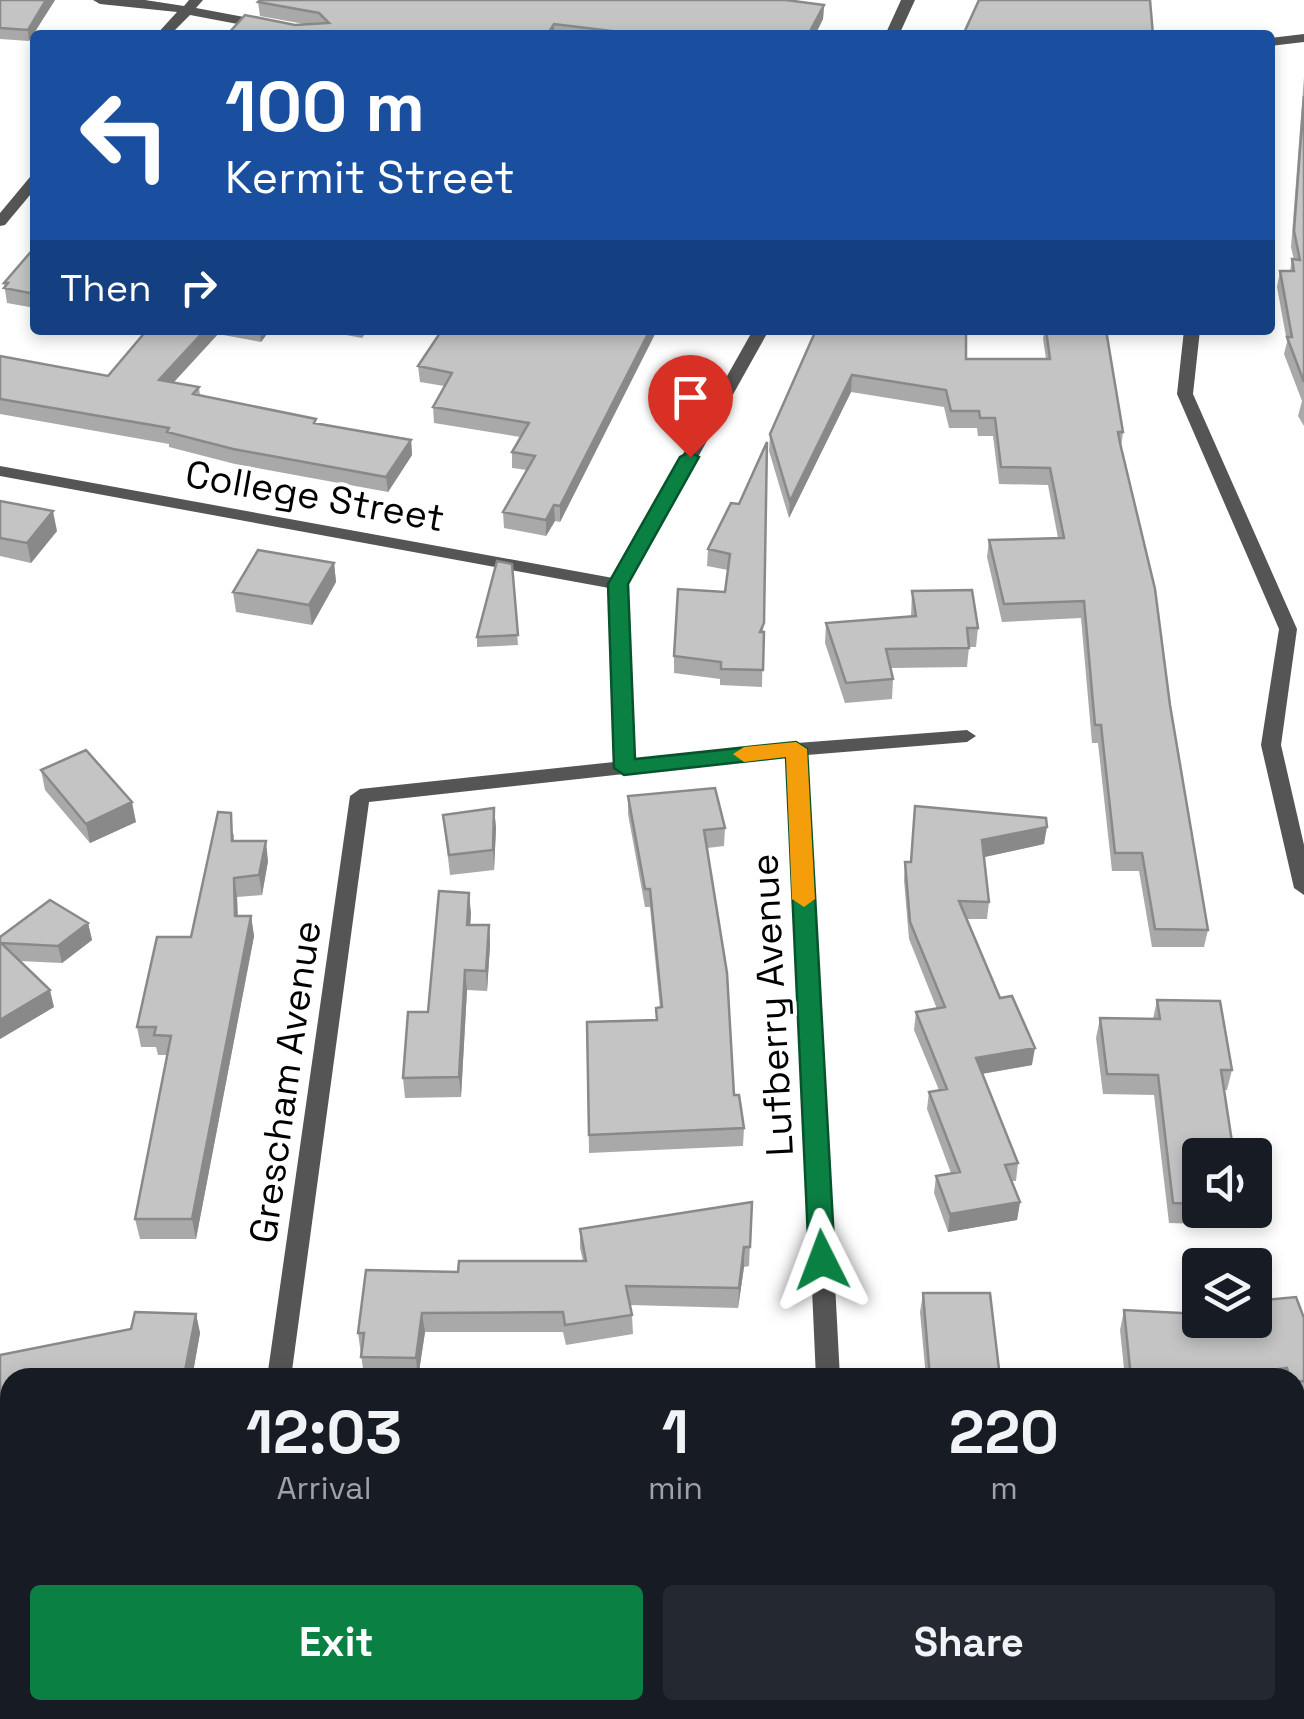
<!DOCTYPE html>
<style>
:root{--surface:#171b24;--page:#242831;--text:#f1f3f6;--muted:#9ea1a6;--accent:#0b8043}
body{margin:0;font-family:"Space Grotesk",sans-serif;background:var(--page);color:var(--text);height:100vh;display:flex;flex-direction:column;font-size:38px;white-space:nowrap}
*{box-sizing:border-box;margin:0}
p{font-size:32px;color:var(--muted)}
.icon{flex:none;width:55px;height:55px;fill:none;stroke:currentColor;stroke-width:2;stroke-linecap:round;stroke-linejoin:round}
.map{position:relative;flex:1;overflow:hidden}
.sheet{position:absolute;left:0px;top:1368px;width:1305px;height:352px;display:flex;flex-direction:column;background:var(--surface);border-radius:30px 30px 0 0;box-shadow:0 5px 15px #0003}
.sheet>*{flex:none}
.top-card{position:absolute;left:30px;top:30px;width:1245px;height:305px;border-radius:10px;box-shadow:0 5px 15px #0003;background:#1a4fa0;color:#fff;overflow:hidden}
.buttons{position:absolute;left:1182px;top:1138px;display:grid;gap:20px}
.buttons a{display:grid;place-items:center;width:90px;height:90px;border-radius:10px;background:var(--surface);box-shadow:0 5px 15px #0003;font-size:50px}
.pin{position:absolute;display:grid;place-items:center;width:85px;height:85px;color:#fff;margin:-102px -42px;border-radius:50% 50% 50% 0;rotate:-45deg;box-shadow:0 0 10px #0007}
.pin .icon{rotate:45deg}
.me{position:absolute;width:110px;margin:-55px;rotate:357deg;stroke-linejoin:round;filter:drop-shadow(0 0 8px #0008)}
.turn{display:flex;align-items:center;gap:35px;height:210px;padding:0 30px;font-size:45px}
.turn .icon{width:130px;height:130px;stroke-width:2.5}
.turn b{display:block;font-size:70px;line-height:85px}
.then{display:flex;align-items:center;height:95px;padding:0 30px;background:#0003;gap:20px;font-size:38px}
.eta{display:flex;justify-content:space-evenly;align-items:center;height:170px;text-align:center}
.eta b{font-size:60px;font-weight:600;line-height:70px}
.cta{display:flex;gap:20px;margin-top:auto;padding:20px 30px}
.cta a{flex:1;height:115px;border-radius:10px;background:var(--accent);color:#fff;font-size:40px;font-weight:600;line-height:115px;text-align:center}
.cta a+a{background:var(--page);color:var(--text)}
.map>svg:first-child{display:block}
</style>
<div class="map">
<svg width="1304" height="1719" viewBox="0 0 1304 1719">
<rect width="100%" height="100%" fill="#fff"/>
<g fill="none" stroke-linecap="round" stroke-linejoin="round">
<path fill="#555" fill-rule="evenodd" d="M93,0h52l39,6 5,-6h14l-7,8 124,23 7,4h-31l-106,-20 -20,20h-14l21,-23 -77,-8z
M901,0h14l-16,35h-14z
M1304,34v8l-34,4v-8z
M35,176v13l-30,36 -5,1v-13l30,-36z
M753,330h16l-142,254 6,176 164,-17 170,-13 9,6 -9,6 -160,13 33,623h-24l-28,-622 -419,46 -78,576h-24l83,-582 10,-7 254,-27 -5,-174 -609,-112v-10l613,112z
M1184,330h16l-7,64 104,235 -16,116 23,100v50l-10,-7 -33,-143 18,-116 -102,-235z
M10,1521v22l-10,1v-22z
M1304,1525v23l-9,3v-23z
M800,1710h27l3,9h-26z
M1265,1710h28l3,9h-27z"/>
</g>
<path fill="#a9a9a9" d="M0,0h55l-26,41 -29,-2z
M258,2l566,3 -1,14 -8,16h-588l77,-11 -44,-8z
M1304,77v349l-6,-10 4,-15 -18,-47 3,-12 -10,-55 3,-16h10l2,-12 2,1 -3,-13z
M35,247v61l-28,-5 -3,-20z
M143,330h127l-9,12 -43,-8 -44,48 25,5 1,9 116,27 95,17 1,15 -24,37 -153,-28 -66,-17v-3l-169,-30v-58l108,20 39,-45z
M320,330h48l-6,8z
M442,330h215l-97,192 -5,-1 -9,15 -42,-8 -1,-16 24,-42 -15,-2v-16l8,-15 -86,-14 -1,-16 11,-21 -24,-4 -2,-16z
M816,330l150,29h80l-3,-20 1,-9h62l17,102 -2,16 49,257 38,225 -4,17h-52l-13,-76h-27l-14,-128h-6l-11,-125 -79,4 -15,-65 2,-17 69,-2 -10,-53 -49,-1 -6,-48h-15l-1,-8h-28l-5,-21 -93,-15 -62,126 -20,-67 1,-17z
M767,442l-5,245 -42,-2v-6l-46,-6v-17l51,-64 3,-22 -21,-4 1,-17 31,-45z
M0,501l57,30 -26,32 -31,-7z
M334,563l2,19 -24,43 -76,-13 -3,-20z
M512,564l6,81 -41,2v-10z
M912,591l66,37 -2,19h-7l-2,20 -76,1 2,11 -1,20 -47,4 -20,-60 1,-20 85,-7z
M41,770l95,52 -46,21 -45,-53z
M628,796l97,32 -1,18 -17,2 27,247 10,33 -1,18 -154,7 -2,-131 70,-2 3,-12 -10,-101h-5l-17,-93z
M494,808l2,20 -2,42 -44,5 -7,-60z
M234,833v8l34,20 -6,34 -25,2 1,19h13l3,20 -58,303h-56l-5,-20 32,-164h-9l-2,-8h-15l-4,-20 54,-90z
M1044,844l-60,13 5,45 -2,17h-21l34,79 32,67 -50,9 36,89 -2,18h-4l8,21 -3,18 -69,12 -14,-39 2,-17 15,-3 -24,-64 2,-17 10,-2 -25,-60 2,-18 21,-3 -28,-70 -5,-59 1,-18z
M471,913l-1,12h19l1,20 -3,46 -20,-1 -6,107 -56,1 -2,-20 25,-66z
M88,923l4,17 -30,23 -43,-2 35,46 -54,32v-102z
M1157,1000l75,70 -5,20h-3l-24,65v55h33l-4,15 -60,-2 -15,-128 -51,-1 -7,-56 4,-20 53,1z
M752,1202l-3,64 -5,1 -6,41 -108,-3 2,10 1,19 -67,11 -3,-13h-138l-7,46 -54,-2 -6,-43 100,-61 125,-11 -3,-13v-19z
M923,1293l77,85h-74l-6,-66z
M1124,1310l180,8v81l-9,1v-22h-170l-5,-48z
M196,1314l4,19 -8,45h-182v47l-10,2v-72l131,-26z
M1028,1710h133l3,5 -2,4h-129z"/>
<path fill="#898989" d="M46,0h9l-26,41 -1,-11z
M824,5l-1,14 -8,16h-7z
M554,24v11h-7z
M205,330h12l1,4 -56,61 -3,-15z
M260,330h10l-9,12z
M650,330h7l-97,192v-16z
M852,375l-1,17 -62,126 1,-17z
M411,440l1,15 -24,37 -2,-15z
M554,505l1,16 -9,15v-16z
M53,511l4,20 -26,32 -4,-20z
M334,563l2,19 -24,43 -3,-20z
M132,802l4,20 -46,21 -4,-19z
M494,808l2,20 -2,42 -1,-20z
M1047,827l-3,17 -64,14 2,-18z
M266,841l2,20 -6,34 -3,-20z
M234,878l3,19 1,39 -3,-20z
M469,893l2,20 -2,32 -2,-20z
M251,916l3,20 -58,303 -4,-20z
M88,923l4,17 -30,23 -4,-17z
M489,925l1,20 -3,46 -1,-20z
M465,970l2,20 -6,107 -2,-20z
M50,990l4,17 -54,32v-19z
M1035,1048l-3,17 -58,10 2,-17z
M1020,1202l-3,18 -69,12 2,-18z
M744,1247v20l-6,41 1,-20z
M422,1313l3,19 -7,46 -2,-20z
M196,1314l4,19 -8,45h-7z
M10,1405v20l-10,2v-20z
M38,1710h10l-2,9h-9z
M401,1710h30l-23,9h-6z"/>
<path fill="#c4c4c4" stroke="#898989" stroke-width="2.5" d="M0,0h46l-18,30 -28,-2z
M260,0h526l38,5 -16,30h-163l-91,-11 -7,11h-320l18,-20 50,10 34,-2 -10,-10 -61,-11z
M979,0h171l3,35h-190z
M1304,96v286l-17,-45h5l-12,-66h14l-2,-12 8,1 -6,-29z
M35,247v47l-31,-6 4,-5h-4z
M147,330h58l-46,50 40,7 -6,7 123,25 -2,4 97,17 -25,37 -153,-28 -66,-17 2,-4 -169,-29v-43l108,20z
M442,330h208l-90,176 -6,-1 -8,15 -43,-8 32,-56 -23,-4 17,-29 -96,-16 19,-34 -34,-7z
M816,330h150v29h84l-4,-29h60l17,102h-5l2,11 35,146 15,116 38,225 -53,-1 -13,-76h-27l-14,-128h-6l-11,-124 -80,3 -15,-64 75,-2 -14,-70 -49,-1 -6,-49h-15l-1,-7h-28l-5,-21 -94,-15 -62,126 -20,-67z
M767,442l-3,181 -4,9h4l-1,38 -42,-1v-7l-47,-6 4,-67 47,3 5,-38 -22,-5 23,-46 8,1z
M0,501l53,10 -26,32 -27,-5z
M258,550l76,13 -25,42 -76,-13z
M497,561l15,3 6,71 -41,2z
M972,590l6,38h-11l2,20 -83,1 7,30 -47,4 -20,-60 90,-7 -4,-25z
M86,750l46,52 -46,22 -45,-54z
M715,788l10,40 -21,2 23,143 7,122h5l5,33 -155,7 -2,-113 70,-2 -1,-12 6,-1 -12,-118h-5l-17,-93z
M915,806l131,12 1,9 -65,13 7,62 -30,-1 41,97 12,-2 23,52 -59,10 42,105 -13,2 15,37 -70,12 -14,-38 24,-4 -31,-80 18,-3 -31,-77 29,-5 -35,-85 -5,-60h6z
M494,808l-1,42 -44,5 -6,-40z
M218,812l13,1 1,28h34l-7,34 -25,3 1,38h16l-59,303h-57l36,-183 -17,-1 2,-8h-19l20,-90h34z
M439,891l30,2 -2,32h22l-3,46 -21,-1 -6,107 -56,1 5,-66h20z
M50,900l38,23 -30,23 -57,-3 49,47 -50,30v-83z
M1157,1000l63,1 12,69h-11l13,85h-34v49l-27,-1 -15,-128 -51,-1 -7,-56 60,1z
M752,1202l-2,45h-6l-5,41 -113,-2 6,29 -67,10 -2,-13 -141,1 -6,45 -55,-1 3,-24h-6l8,-63 92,2 1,-11h127l-6,-32z
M923,1293h67l10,85h-70z
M1296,1297l8,21v63l-9,1v-4h-5l-3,-10 -73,10h-83l-7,-68 76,4v6h55v-19z
M135,1312l61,2 -12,62 -94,-2v4h-80v27l-10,2v-52l131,-26z
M0,1638h10v72h28l-2,8 -36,-1z
M1041,1710h120l3,5 -11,4h-107z"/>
<path fill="#0b8043" stroke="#07532c" stroke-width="2.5" d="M690,452l9,5 -71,127 7,175 161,-17 11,7 28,511 -13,10 -13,-10 -23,-503 -162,18 -10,-7 -6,-184 72,-127z"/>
<path fill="#f59e0b" d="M796,742l11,7 8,150 -11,8 -12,-8 -6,-142 -42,5 -11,-8 11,-7z"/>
<g text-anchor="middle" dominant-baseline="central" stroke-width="8" stroke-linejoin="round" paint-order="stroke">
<g font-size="38" fill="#000" stroke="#fff">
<text transform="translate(315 496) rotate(10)">College Street</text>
<text transform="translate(772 1005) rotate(-93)">Lufberry Avenue</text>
<text transform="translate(285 1082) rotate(-82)">Grescham Avenue</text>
</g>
</g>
</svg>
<div class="buttons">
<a><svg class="icon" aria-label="sound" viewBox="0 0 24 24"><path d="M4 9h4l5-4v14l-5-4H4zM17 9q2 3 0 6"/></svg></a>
<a><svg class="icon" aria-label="layers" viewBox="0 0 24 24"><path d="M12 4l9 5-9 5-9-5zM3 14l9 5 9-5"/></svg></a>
</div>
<div class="pin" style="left:690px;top:457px;background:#d93025"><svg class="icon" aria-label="arrive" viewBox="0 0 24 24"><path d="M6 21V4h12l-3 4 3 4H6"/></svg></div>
<svg class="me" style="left:822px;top:1260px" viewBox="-20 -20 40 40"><path d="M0-17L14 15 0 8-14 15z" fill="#0b8043" stroke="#fff" stroke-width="4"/></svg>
<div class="top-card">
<div class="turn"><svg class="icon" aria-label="left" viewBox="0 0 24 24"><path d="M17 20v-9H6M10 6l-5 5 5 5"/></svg><div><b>100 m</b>Kermit Street</div></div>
<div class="then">Then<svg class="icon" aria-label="right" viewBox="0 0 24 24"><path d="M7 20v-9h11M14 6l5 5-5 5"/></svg></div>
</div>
<section class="sheet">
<div class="eta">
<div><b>12:03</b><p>Arrival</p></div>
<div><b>1</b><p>min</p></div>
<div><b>220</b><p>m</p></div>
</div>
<div class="cta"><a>Exit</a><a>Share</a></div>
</section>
</div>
